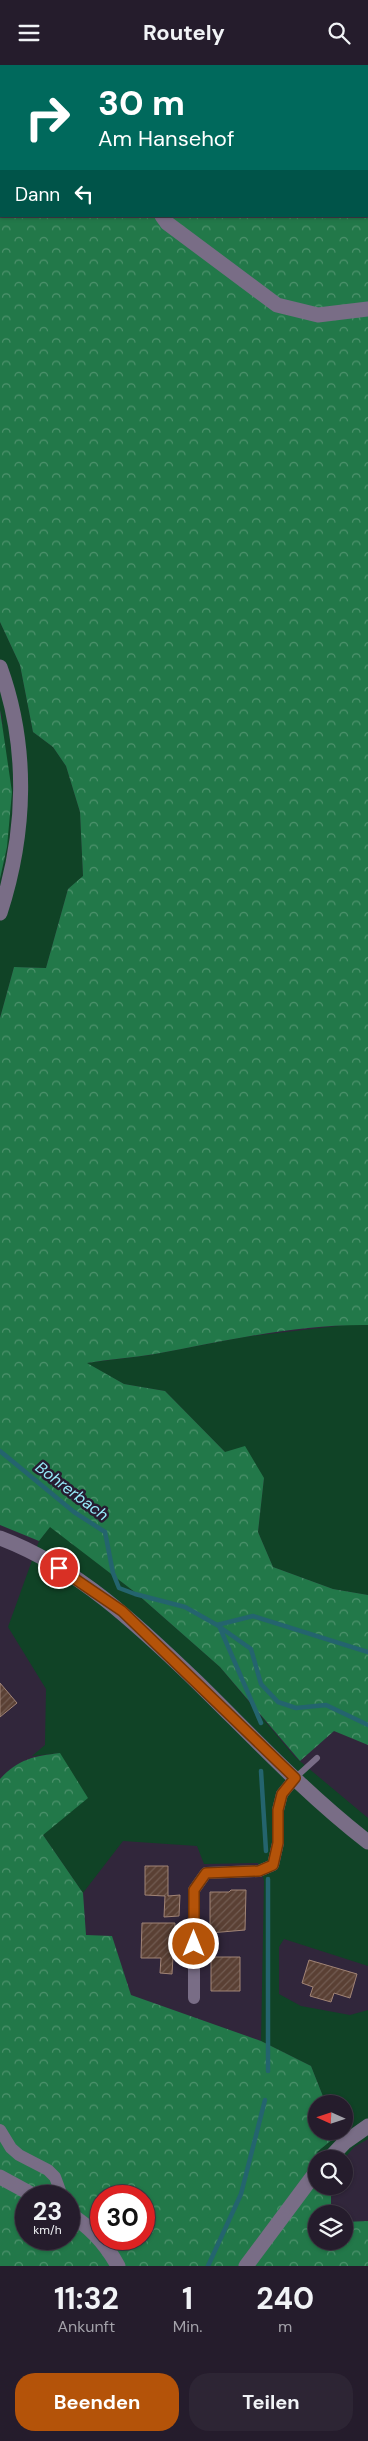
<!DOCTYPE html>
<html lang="de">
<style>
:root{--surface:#251c2c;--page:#2d2534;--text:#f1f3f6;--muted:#a3a1a9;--line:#423a48;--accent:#b45309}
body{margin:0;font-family:"DM Sans",sans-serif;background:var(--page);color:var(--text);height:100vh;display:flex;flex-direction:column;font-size:19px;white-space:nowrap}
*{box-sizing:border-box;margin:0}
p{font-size:16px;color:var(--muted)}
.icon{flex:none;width:28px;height:28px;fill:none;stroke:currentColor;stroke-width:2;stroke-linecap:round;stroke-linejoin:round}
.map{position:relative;height:2201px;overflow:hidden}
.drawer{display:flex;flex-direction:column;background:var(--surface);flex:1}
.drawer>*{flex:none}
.hud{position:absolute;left:0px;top:0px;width:369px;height:152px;box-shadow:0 1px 4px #0004,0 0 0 1px var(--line);background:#00695c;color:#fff;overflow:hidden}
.needle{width:32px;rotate:273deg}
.buttons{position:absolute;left:308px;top:2030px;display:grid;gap:10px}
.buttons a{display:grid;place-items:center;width:45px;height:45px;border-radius:50%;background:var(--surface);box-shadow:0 1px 4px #0004,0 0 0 1px var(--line);font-size:25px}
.speed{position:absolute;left:15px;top:2120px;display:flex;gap:10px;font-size:25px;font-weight:700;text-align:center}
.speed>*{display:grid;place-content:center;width:65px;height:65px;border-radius:50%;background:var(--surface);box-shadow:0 1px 4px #0004,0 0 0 1px var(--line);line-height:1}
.speed small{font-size:12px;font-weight:400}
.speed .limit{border:8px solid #d22;background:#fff;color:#111}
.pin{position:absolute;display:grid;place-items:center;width:42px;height:42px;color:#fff;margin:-21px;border:2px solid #fff;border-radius:50%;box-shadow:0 1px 5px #0007}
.me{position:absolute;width:55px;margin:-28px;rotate:0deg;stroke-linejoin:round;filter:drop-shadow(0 0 4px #0008)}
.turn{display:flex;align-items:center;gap:18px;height:105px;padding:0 15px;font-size:22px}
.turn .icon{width:65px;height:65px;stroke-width:2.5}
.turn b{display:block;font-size:35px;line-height:42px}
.then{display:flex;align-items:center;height:48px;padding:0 15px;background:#0003;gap:10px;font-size:19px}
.eta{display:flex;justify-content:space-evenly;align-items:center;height:85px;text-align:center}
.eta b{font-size:30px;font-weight:700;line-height:35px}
.cta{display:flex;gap:10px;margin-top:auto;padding:10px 15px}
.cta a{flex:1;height:58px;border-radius:20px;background:var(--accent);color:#fff;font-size:20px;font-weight:700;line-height:58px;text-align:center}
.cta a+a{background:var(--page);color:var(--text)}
header{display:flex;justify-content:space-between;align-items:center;height:65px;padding:0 15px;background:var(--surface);font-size:22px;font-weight:700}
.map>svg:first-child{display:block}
</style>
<header><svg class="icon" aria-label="menu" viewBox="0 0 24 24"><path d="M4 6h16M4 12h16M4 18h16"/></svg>Routely<svg class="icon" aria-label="search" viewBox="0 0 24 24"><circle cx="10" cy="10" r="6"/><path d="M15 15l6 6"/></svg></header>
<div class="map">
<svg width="368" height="2201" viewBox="0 0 368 2201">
<defs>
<pattern id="forest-crowns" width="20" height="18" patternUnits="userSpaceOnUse" patternTransform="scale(1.25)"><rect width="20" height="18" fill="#227849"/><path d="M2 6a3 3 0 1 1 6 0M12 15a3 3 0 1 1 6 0" fill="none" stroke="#4e926d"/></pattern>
<pattern id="building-hatch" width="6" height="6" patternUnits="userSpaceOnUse" patternTransform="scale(1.25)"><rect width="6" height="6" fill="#5a4034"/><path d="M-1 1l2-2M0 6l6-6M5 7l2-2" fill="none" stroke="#725c52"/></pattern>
</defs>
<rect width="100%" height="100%" fill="#31263b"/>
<path fill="#104326" d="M0,557l20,43 13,67 20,15 13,19 14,46 3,65 -15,12 -22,79 -32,-1 -14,51v-139l7,-32 -5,-131 -2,-6z
M346,1260h22v270l-35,-6 -60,-22 -15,-35 6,-54 -39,-26 -60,-61 -41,-7 -38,-21 64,-8 94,-18z
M50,1461l86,67 84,74 75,90 73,61v148l-84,-27 -5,8v47l22,12 49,9 18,-5v129l-14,8 -10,12h-22l-5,-7 21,-17 -2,-4h8v-27h-18l-15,-38 -50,-25 3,-160 -6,-18 -54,1 -7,-18 -74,-5 -40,52 -40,-58 17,-82 -28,3 13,-11 1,-56 -38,-62 31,-86z"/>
<path fill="url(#forest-crowns)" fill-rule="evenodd" d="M0,0h368v1260c-71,-1 -143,16 -213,29 -23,4 -46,5 -68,9l37,21 41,7 60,61 20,-6 19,32 -6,54 15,35 60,22 35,6v150l-34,-14 -34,30 -80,-94 -84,-74 -86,-66 -11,14 -39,-16v-507l14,-51 32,1 22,-79 15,-13 -3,-64 -14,-46 -13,-19 -20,-15 -13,-67 -20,-43zM1,1h367v150h-367z
M0,645l12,82 -5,55 -7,32z
M60,1688l28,45 -45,37 40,58 3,42 26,1 19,59 130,46 50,25 15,38h-10v27h20l2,4 -21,17 5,7h-6v27h15v28h-15v27h28v-19l24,-1v45h-368v-487c18,-20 35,-23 60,-26zM26,2131h43v43h-43zM101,2131h43v43h-43z"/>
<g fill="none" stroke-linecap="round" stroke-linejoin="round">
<path stroke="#24646e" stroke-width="4.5" d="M0,1386l74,61 31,20 8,41 6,15 16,6 50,13 32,18 34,24 10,35 17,18 18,6 30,-3 42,20
M217,1560l36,-9 115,36
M220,1563l41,95
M261,1706l5,80
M268,1814v192
M208,2201l33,-72 24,-94"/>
</g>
<path fill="url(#building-hatch)" stroke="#a18476" d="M0,1618l17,20 -17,14z
M145,1801h23v30l12,-1 -1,21 -15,1 1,-21 -20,-1z
M231,1825h15l-1,40 -35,3v-41h19z
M142,1858h33l-3,51 -12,-1 1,-15h-20z
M211,1892h29v34h-29z
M309,1895l48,14 -7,24 -16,-5 -3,9 -21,-6 3,-9 -11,-4z"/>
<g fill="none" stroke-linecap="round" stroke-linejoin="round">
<path stroke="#796d86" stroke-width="6" d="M295,1713l22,-20"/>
<path stroke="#796d86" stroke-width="12" d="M194,1933v-108l12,-17 53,-2 14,-6 5,-22v-33l4,-16 13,-16
M0,2065l11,18 8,7 29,15 7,7 7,19"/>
<path stroke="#796d86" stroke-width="15" d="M47,0l1,1
M162,151l5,7 110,82 41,10 50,-6
M0,602c29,80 26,166 0,246
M0,1473c77,29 139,88 197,144 56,55 109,112 171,160
M329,2094l15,-16 24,-17
M0,2112l35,19
M69,2149c22,13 37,30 49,52
M246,2201l70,-94"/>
</g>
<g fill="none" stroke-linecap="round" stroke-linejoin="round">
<g stroke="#753606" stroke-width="12">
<path id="route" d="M59,1503l63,43 173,167 -13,16 -4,16v33l-5,22 -14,6 -53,2 -12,17v54"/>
</g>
<use href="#route" stroke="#b45309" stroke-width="9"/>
</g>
<g text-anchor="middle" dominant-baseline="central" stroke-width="5" stroke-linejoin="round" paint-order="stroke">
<g font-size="16" font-style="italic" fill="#96ebfa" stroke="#271c31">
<text transform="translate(72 1426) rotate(37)">Bohrerbach</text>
</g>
</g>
</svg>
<div class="buttons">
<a><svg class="needle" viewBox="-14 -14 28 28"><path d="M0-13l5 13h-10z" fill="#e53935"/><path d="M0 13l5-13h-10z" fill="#a3a1a9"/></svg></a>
<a><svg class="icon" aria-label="search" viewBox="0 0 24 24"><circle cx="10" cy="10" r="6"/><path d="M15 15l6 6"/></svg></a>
<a><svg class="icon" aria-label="layers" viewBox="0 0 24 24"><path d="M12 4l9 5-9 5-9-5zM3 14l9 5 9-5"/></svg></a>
</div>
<div class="speed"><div>23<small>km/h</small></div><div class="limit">30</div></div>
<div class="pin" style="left:59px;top:1503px;background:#d93025"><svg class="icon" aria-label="arrive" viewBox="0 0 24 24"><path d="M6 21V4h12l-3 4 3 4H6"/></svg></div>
<svg class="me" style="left:194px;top:1879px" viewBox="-20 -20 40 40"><circle r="17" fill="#b45309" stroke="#fff" stroke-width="3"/><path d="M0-11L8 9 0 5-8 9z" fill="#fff"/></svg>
<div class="hud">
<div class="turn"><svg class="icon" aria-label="right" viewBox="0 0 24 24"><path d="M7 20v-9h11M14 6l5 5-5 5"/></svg><div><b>30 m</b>Am Hansehof</div></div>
<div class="then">Dann<svg class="icon" aria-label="left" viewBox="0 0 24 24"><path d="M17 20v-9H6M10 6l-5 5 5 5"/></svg></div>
</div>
</div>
<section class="drawer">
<div class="eta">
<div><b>11:32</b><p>Ankunft</p></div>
<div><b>1</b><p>Min.</p></div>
<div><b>240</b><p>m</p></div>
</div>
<div class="cta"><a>Beenden</a><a>Teilen</a></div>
</section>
